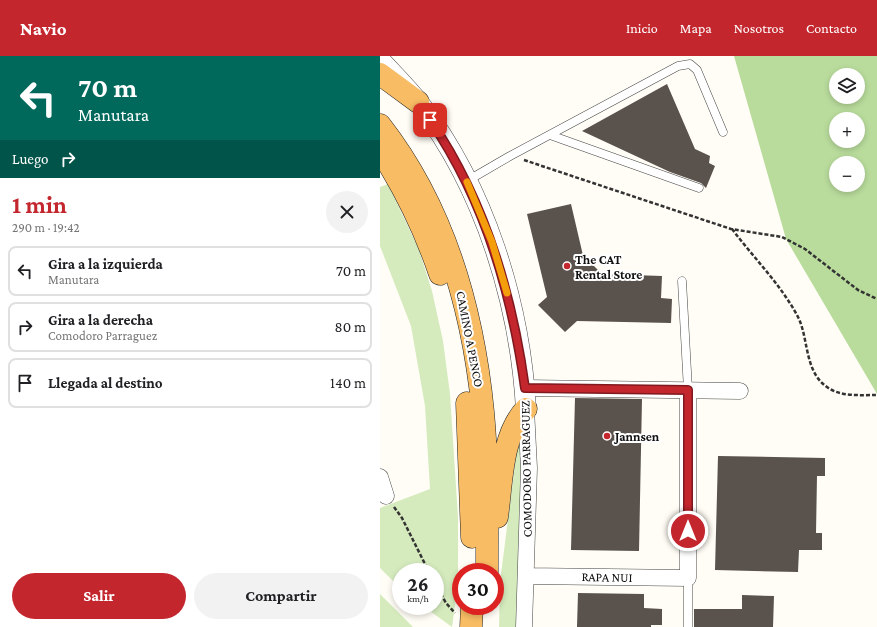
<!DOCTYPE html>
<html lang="es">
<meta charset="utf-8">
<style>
:root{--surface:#fff;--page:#f2f2f2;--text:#202124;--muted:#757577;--line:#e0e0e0;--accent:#c4262e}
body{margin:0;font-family:"Crimson Pro",serif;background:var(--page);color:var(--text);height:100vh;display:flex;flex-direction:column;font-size:15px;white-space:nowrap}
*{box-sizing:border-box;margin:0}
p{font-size:13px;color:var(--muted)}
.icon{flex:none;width:22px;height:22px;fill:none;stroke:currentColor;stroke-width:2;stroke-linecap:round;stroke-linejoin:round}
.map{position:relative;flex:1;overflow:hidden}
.side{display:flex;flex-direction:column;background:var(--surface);width:380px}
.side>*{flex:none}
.hud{background:#00695c;color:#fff;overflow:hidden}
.buttons{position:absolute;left:449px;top:12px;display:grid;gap:8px}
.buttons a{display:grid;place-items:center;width:36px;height:36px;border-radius:50%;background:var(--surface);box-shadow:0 2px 6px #0003;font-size:20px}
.speed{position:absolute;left:12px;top:507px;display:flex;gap:8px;font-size:20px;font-weight:700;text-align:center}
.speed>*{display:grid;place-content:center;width:52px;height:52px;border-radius:50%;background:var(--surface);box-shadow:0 2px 6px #0003;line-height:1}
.speed small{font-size:10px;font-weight:400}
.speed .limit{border:6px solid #d22;background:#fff;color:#111}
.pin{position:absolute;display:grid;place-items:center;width:34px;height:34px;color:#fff;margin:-17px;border-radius:8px;box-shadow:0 2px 6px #0006}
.me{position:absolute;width:44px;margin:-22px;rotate:0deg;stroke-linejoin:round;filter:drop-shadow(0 0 3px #0008)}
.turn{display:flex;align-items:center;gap:14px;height:84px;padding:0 12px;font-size:18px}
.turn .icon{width:52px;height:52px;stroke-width:2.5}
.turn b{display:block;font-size:28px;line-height:34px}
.then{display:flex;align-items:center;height:38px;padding:0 12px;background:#0003;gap:8px;font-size:15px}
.round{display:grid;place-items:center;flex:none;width:42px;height:42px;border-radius:21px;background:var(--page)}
.head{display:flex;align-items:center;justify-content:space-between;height:68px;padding:0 12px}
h1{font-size:24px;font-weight:700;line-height:30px;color:var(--accent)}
.action{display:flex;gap:8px;margin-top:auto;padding:8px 12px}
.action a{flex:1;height:46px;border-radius:24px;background:var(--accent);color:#fff;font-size:16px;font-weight:700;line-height:46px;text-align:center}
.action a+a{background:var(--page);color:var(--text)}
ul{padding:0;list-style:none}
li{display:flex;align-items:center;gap:12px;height:50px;margin:0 8px 6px;padding:0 4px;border:2px solid var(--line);border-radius:8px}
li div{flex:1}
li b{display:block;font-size:15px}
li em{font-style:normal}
header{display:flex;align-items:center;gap:24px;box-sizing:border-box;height:56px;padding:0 20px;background:var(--accent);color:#fff}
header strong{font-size:19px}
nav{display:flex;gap:22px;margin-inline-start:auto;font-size:14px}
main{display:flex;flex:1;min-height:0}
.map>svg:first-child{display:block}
</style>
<header>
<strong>Navio</strong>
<nav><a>Inicio</a><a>Mapa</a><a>Nosotros</a><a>Contacto</a></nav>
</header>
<main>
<section class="side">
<div class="hud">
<div class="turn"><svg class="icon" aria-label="left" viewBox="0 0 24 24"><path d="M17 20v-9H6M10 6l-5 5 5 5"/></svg><div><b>70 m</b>Manutara</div></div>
<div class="then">Luego<svg class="icon" aria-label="right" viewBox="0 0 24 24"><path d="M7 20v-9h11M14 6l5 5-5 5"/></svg></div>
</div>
<div class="head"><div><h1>1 min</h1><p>290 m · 19:42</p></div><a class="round"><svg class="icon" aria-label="close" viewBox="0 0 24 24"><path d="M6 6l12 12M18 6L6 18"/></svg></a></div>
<ul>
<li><svg class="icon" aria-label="left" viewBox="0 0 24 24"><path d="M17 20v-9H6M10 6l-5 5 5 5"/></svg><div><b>Gira a la izquierda</b><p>Manutara</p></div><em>70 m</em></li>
<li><svg class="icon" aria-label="right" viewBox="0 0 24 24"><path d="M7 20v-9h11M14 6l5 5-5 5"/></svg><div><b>Gira a la derecha</b><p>Comodoro Parraguez</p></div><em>80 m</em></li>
<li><svg class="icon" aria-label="arrive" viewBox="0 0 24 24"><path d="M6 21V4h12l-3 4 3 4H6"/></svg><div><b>Llegada al destino</b></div><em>140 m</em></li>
</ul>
<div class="action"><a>Salir</a><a>Compartir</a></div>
</section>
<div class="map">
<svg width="497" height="571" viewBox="0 0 497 571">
<rect width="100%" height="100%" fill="#fffdf5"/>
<path fill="#d5ebbd" d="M8,128l31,66 13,41 11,50 7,53 8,123v67l-6,43 -29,-21h12v-34h-34v17l-21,-21v-60l50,-19 -5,-83 -14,-80 -31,-80v-59z
M141,378l2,14 -4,179h-20l1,-45 18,-141z
M0,538l33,33h-33z"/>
<path fill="#b9dc9c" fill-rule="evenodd" d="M354,0h143v338l-91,-155zM456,19h22v22h-22zM456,63h22v22h-22zM456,107h22v22h-22z"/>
<path fill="#5a524d" d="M287,28l28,65 15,7 -1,7 6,3 -9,22 -5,-5 -31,-11 -88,-41z
M191,148l14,60 6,-1 11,11 60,2 -1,22 11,1 -1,24 -94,-2 -12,11 -27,-27 9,-8 -20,-83z
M195,342l67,1 -3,152 -68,-1z
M338,400l107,2v18h-8l-1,57h6v17h-23l-1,22 -83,-2z
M198,537l66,1v14l18,1v16h-11v2h-74z
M362,539l32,1 -1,31h-79v-18h48z"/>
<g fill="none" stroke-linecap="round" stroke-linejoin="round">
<g stroke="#444" stroke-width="9">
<path id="service" d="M170,79l149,53
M87,125l43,-25 168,-90 12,-2 7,6 26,62
M302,225l6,109
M308,571v-49"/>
</g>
<g stroke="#444" stroke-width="17">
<path id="minor" d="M145,332l215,3
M0,421l6,19
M146,520l162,2v-188
M144,571l5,-159 -3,-59"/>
</g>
<g stroke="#444" stroke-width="21">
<path id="tertiary" d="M0,4c13,14 27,28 39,43 66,86 101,200 107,306"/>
</g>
<g stroke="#222" stroke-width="23">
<path id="trunk" d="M0,18l38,28
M0,69c64,82 93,184 103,287 5,53 4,107 4,160
M0,94c25,39 45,80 60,124
M87,347l5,134
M117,461c5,-35 4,-81 29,-108
M91,571l1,-21"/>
</g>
<path stroke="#333" stroke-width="2.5" stroke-dasharray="4 2" stroke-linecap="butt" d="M144,104l207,69 51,8 23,12 53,41 19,9
M352,173c21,28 50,57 66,88 11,22 6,54 29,70 13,10 34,8 50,8
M14,451l8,11 27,54
M55,527l11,20 9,10"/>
<use href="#service" stroke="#fff" stroke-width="8"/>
<use href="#minor" stroke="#fff" stroke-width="16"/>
<use href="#tertiary" stroke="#fff" stroke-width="20"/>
<use href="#trunk" stroke="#f7bc64" stroke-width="22"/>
</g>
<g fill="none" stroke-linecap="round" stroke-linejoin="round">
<g stroke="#7f191e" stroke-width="10">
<path id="route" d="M50,64c55,80 82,173 95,268l163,2v141"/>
</g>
<use href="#route" stroke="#c4262e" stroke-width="7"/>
<path stroke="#f59e0b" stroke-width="7" d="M87,126l25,60 15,51"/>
</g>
<g fill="#c4262e" stroke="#fff" stroke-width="1.5">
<circle cx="187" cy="210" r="4"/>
<circle cx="227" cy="380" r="4"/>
</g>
<g text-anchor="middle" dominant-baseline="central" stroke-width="4" stroke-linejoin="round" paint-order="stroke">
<g font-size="13" font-weight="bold" fill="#111" stroke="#fff" text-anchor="start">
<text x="195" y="203">The CAT<tspan x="195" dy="15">Rental Store</tspan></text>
<text x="235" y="380">Jannsen</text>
</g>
<g font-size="13" fill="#111" stroke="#fff">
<text transform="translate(90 283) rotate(79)">CAMINO A PENCO</text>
<text transform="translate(146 413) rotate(-91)">COMODORO PARRAGUEZ</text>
<text transform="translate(227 521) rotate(1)">RAPA NUI</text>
</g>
</g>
</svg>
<div class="buttons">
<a><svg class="icon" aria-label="layers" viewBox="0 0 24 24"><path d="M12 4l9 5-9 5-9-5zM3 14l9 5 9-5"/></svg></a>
<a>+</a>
<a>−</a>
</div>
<div class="speed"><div>26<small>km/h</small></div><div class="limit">30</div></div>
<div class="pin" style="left:50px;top:64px;background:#d93025"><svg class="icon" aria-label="arrive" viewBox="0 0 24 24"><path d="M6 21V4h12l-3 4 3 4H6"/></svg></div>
<svg class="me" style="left:308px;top:475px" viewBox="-20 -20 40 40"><circle r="17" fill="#c4262e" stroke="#fff" stroke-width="3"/><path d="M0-11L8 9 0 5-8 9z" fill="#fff"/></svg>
</div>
</main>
